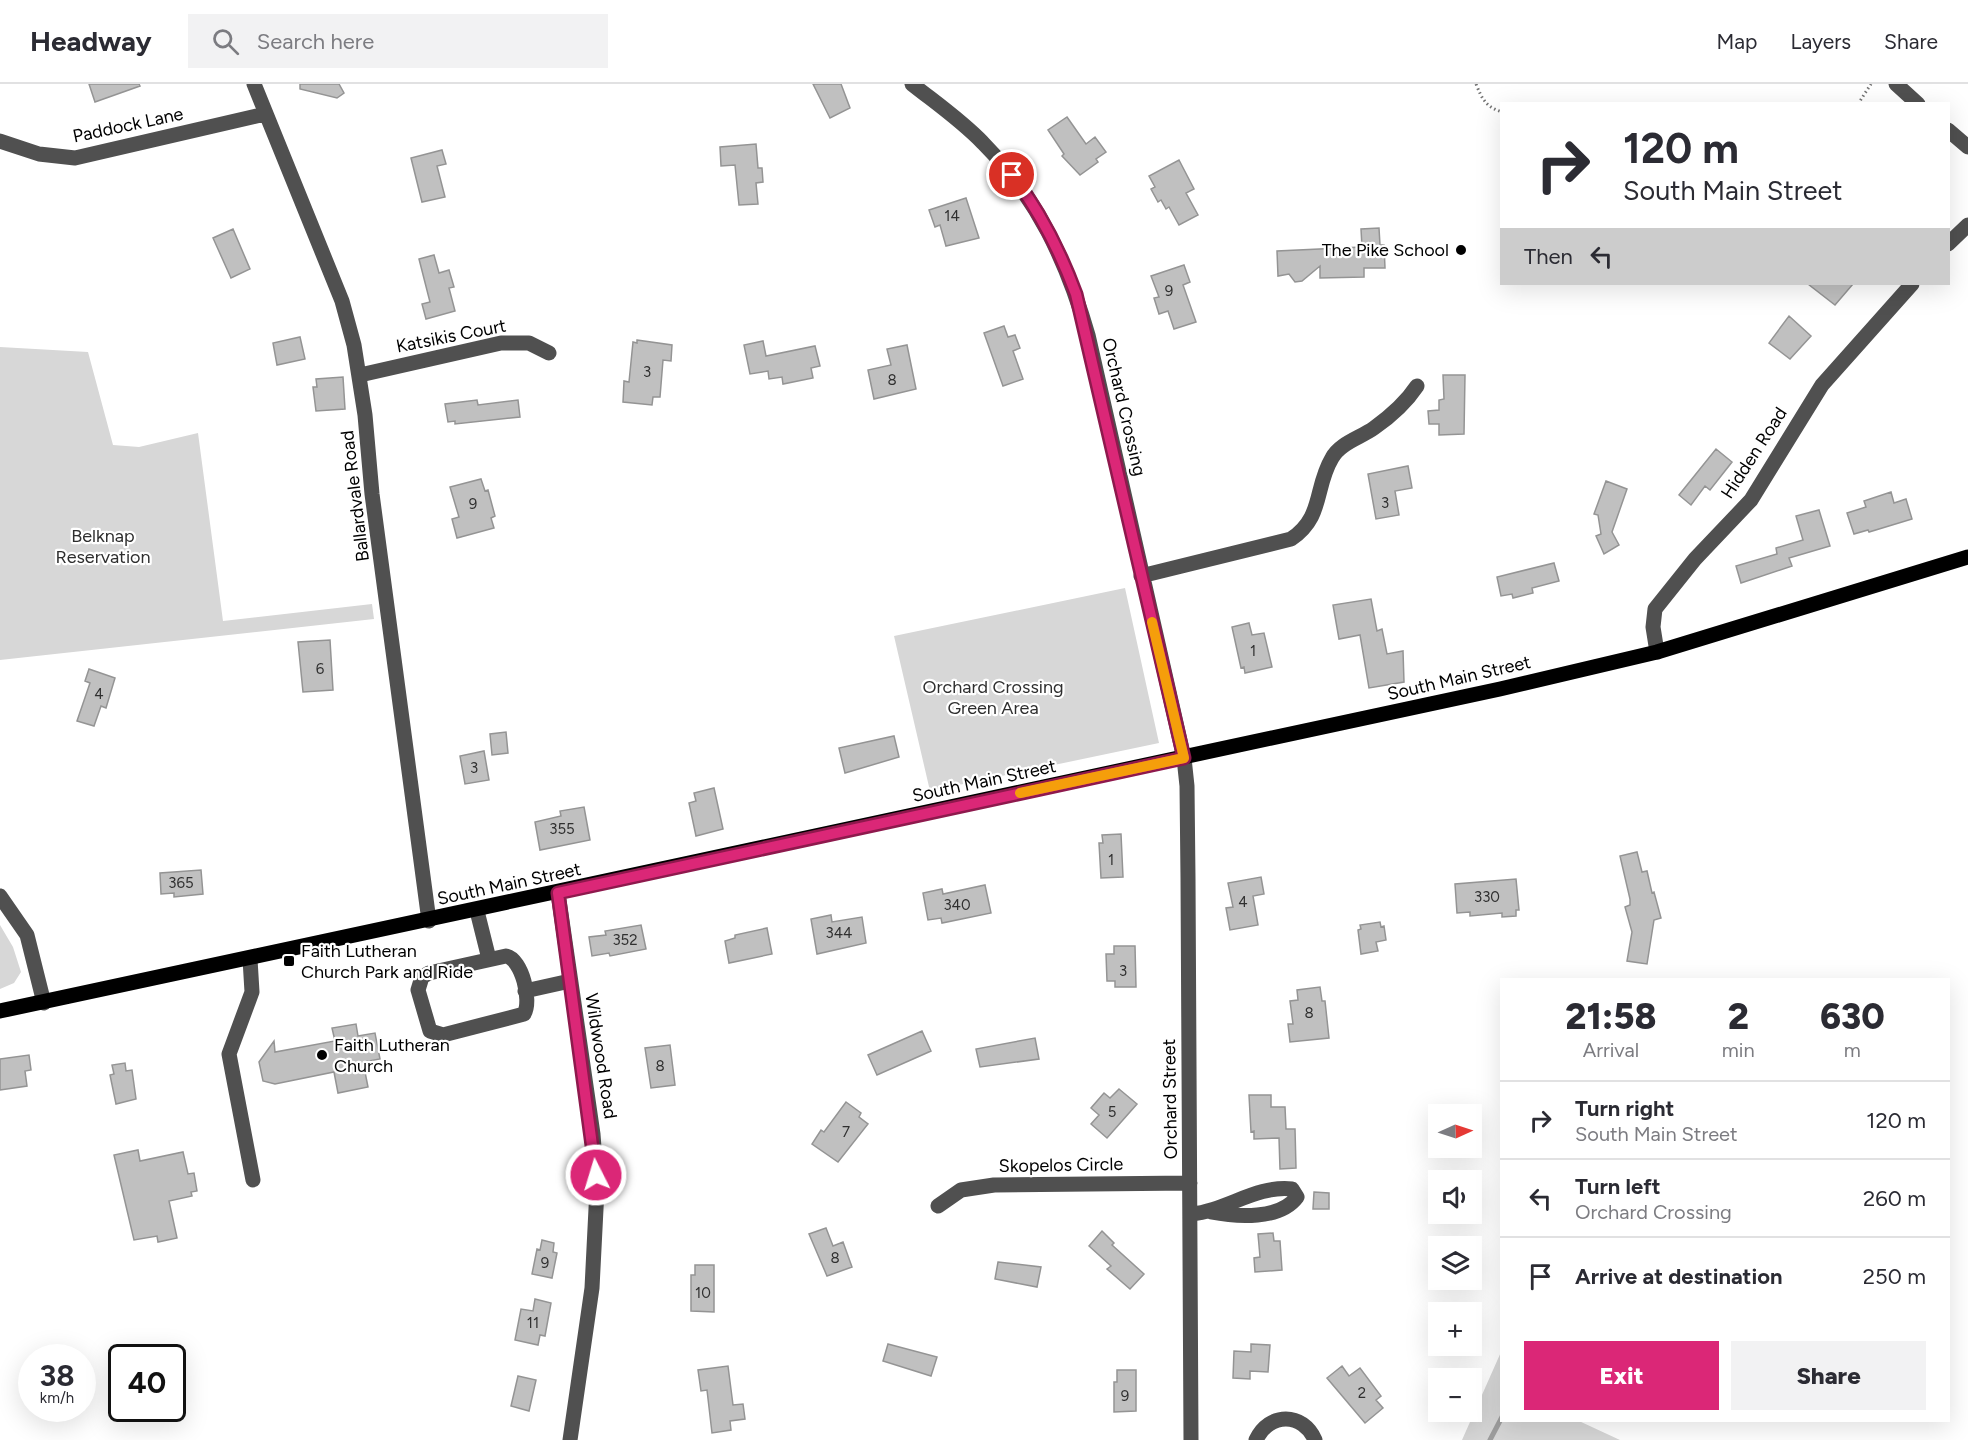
<!DOCTYPE html>
<meta charset="utf-8">
<style>
:root{--surface:#fff;--page:#f2f2f3;--text:#2b2b33;--muted:#7c7c81;--line:#e1e1e2;--accent:#db2777}
body{margin:0;font-family:Figtree,sans-serif;background:var(--page);color:var(--text);height:100vh;display:flex;flex-direction:column;font-size:22px;white-space:nowrap}
*{box-sizing:border-box;margin:0}
p{font-size:20px;color:var(--muted)}
.icon{flex:none;width:33px;height:33px;fill:none;stroke:currentColor;stroke-width:2;stroke-linecap:round;stroke-linejoin:round}
.map{position:relative;flex:1;overflow:hidden}
.drawer{position:absolute;left:1500px;top:894px;width:450px;height:444px;display:flex;flex-direction:column;background:var(--surface);border-radius:0px;box-shadow:0 6px 24px #0002}
.drawer>*{flex:none}
.top-card{position:absolute;left:1500px;top:18px;width:450px;height:183px;border-radius:0px;box-shadow:0 6px 24px #0002;background:#fff;color:var(--text);overflow:hidden}
.needle{width:39px;rotate:87deg}
.buttons{position:absolute;left:1428px;top:1020px;display:grid;gap:12px}
.buttons a{display:grid;place-items:center;width:54px;height:54px;border-radius:0px;background:var(--surface);box-shadow:0 6px 24px #0002;font-size:30px}
.speed{position:absolute;left:18px;top:1260px;display:flex;gap:12px;font-size:30px;font-weight:700;text-align:center}
.speed>*{display:grid;place-content:center;width:78px;height:78px;border-radius:50%;background:var(--surface);box-shadow:0 6px 24px #0002;line-height:1}
.speed small{font-size:15px;font-weight:400}
.speed .limit{border:3px solid #111;border-radius:9px;background:#fff;color:#111}
.pin{position:absolute;display:grid;place-items:center;width:51px;height:51px;color:#fff;margin:-26px;border:3px solid #fff;border-radius:50%;box-shadow:0 2px 6px #0007}
.me{position:absolute;width:66px;margin:-33px;rotate:355deg;stroke-linejoin:round;filter:drop-shadow(0 0 4px #0008)}
.turn{display:flex;align-items:center;gap:21px;height:126px;padding:0 24px;font-size:27px}
.turn .icon{width:78px;height:78px;stroke-width:2.5}
.turn b{display:block;font-size:42px;line-height:51px}
.then{display:flex;align-items:center;height:57px;padding:0 24px;background:#0003;gap:12px;font-size:22px}
.eta{display:flex;justify-content:space-evenly;align-items:center;height:102px;text-align:center}
.eta b{font-size:36px;font-weight:800;line-height:42px}
.button{display:flex;gap:12px;margin-top:auto;padding:12px 24px}
.button a{flex:1;height:69px;border-radius:0px;background:var(--accent);color:#fff;font-size:24px;font-weight:800;line-height:69px;text-align:center}
.button a+a{background:var(--page);color:var(--text)}
ul{padding:0;list-style:none}
li{display:flex;align-items:center;gap:18px;height:78px;padding:0 24px;border-top:2px solid var(--line)}
li div{flex:1}
li b{display:block;font-size:22px}
li em{font-style:normal}
header{display:flex;align-items:center;gap:36px;box-sizing:border-box;height:84px;padding:0 30px;background:var(--surface);border-bottom:2px solid var(--line)}
header strong{font-size:28px}
nav{display:flex;gap:33px;margin-inline-start:auto;font-size:21px}
.search{width:420px;height:54px;background:var(--page);display:flex;align-items:center;gap:15px;box-sizing:border-box;padding:0 21px;border-radius:0px;color:var(--muted);font-size:22px}
.map>svg:first-child{display:block}
</style>
<header>
<strong>Headway</strong>
<div class="search"><svg class="icon" aria-label="search" viewBox="0 0 24 24"><circle cx="10" cy="10" r="6"/><path d="M15 15l6 6"/></svg>Search here</div>
<nav><a>Map</a><a>Layers</a><a>Share</a></nav>
</header>
<div class="map">
<svg width="1968" height="1356" viewBox="0 0 1968 1356">
<rect width="100%" height="100%" fill="#fff"/>
<path fill="#d7d7d7" d="M0,263l88,5 25,93 26,2 59,-14 25,188 149,-17 2,15 -374,41z
M1125,504l34,155 -229,48 -36,-155z
M0,841l13,22 8,25 -7,11 -14,6z
M1501,1268l1,68 77,1 41,19h-158z"/>
<g fill="none" stroke-linecap="round" stroke-linejoin="round">
<path stroke="#9e9e9e" stroke-width="5" d="M1490,1356l12,-23"/>
</g>
<path fill="#c0c0c0" stroke="#949494" stroke-width="1.5" d="M89,0h50l1,2 -45,16z
M300,0h39l5,9 -7,5 -37,-9z
M813,0h28l9,24 -20,10z
M1067,33l19,27 9,-7 11,15 -10,7 2,3 -18,13 -18,-19 2,-2 -16,-24z
M756,60l2,24h4l1,14 -7,1 2,21 -19,1 -4,-40 -14,1 -1,-19z
M442,66l4,14 -9,2 8,31 -23,5 -11,-44z
M1179,76l15,29 -8,4 12,22 -19,10 -10,-18 -3,2 -5,-9 -3,2 -7,-13 4,-2 -6,-11z
M966,114l13,40 -33,8 -6,-21 -5,2 -6,-17z
M1379,144l1,17h4l1,23h-21v9l-44,1v-12l-18,15 -7,1 -6,-8 -11,2 -1,-25 85,-4 -1,-18z
M233,145l17,40 -19,9 -18,-40z
M434,171l5,18 10,-3 5,17 -5,1 6,23 -29,8 -4,-15 8,-2 -11,-43z
M1184,181l6,17 -7,3 13,37 -22,7 -6,-18 -9,3 -5,-16 5,-1 -8,-21z
M1808,200h45l-18,21z
M1789,232l22,20 -21,23 -21,-16z
M1004,242l4,11 7,-2 5,13 -7,3 10,28 -20,7 -19,-53z
M300,253l5,22 -28,6 -4,-22z
M637,256l35,5 -1,16 -8,-1 -3,37h-7l-1,8 -29,-3 1,-21 5,1 4,-40 4,1z
M763,257l3,15 49,-10 5,20 -9,2 2,10 -30,6 -1,-7 -13,2 -1,-8 -18,3 -6,-29z
M907,261l9,44 -42,10 -6,-29 23,-5 -4,-16z
M1443,291h22l-1,59 -25,1v-11h-10l-1,-13 11,-1v-10l5,-1z
M343,293l2,32 -29,2 -3,-24h4l-1,-8z
M477,316l1,5 40,-5 2,17 -65,7v-3l-7,1 -3,-18z
M1716,365l16,13 -22,28 -5,-4 -14,19 -12,-10z
M1408,382l4,22 -17,3 4,24 -23,4 -8,-45z
M481,395l4,12 3,-1 7,26 -4,2 3,10 -37,10 -5,-19 7,-2 -9,-30z
M1606,397l21,8 -15,43 7,13 -15,9 -8,-18 5,-2 -3,-19 -4,-1z
M1891,408l3,11 12,-4 6,20 -43,13 -1,-2 -14,4 -7,-21 19,-6 -2,-6z
M1819,426l11,36 -41,12 3,8 -51,17 -5,-17 41,-12 -1,-6 27,-8 -7,-24z
M1554,479l5,18 -27,7 1,5 -20,5 -1,-4 -11,2 -4,-19z
M1371,515l6,32 5,-2 5,25 16,-3 1,31 -35,6 -9,-53 -21,4 -6,-34z
M1249,539l3,12 12,-2 8,34 -27,6 -1,-6 -3,1 -9,-41z
M330,556l3,50 -30,2 -5,-50z
M89,585l26,9 -9,30 -5,-2 -7,20 -17,-5 13,-38 -5,-2z
M506,648l2,21 -16,2 -2,-21z
M894,652l5,21 -54,16 -6,-25z
M484,667l5,29 -24,4 -5,-28z
M714,704l9,41 -27,7 -7,-33 7,-2 -2,-8z
M584,723l6,33 -50,10 -5,-28 26,-6 -1,-5z
M1121,750l2,43 -22,1 -2,-35h4l-1,-8z
M1637,768l5,20 5,-1 5,22 2,-1 7,26 -7,2 -7,44 -20,-3 5,-29 -7,-25 5,-2v-6l-10,-43z
M201,786l2,24 -29,3v-4l-13,1 -1,-21z
M1261,793l3,17 -11,2 5,29 -28,5 -4,-22 7,-1 -5,-24z
M1516,795l3,31h-3v6l-14,1v-4l-32,3v-4l-13,1 -2,-29z
M985,801l6,28 -49,10 -1,-5 -13,2 -5,-27 19,-4 1,5z
M831,831l1,7 30,-5 4,26 -49,11 -6,-35z
M1380,838l1,5 3,-1 2,14 -10,2 2,9 -17,3 -3,-24 3,-1 -1,-4z
M641,841l5,24 -36,7 -1,-3 -17,3 -3,-19 17,-2 -1,-4z
M767,844l5,26 -43,9 -4,-22 10,-3v-3z
M1114,862h21l1,41h-21v-6h-8l-1,-27h8z
M1320,903l2,14h3l4,37 -39,4 -2,-18h5l-3,-23 8,-1 -1,-10z
M356,940l2,12 17,-3 5,26 -17,3 5,25 -30,6 -4,-21 -59,12 -12,-3 -4,-19 15,-21 1,11 60,-11 -3,-13z
M922,947l9,20 -54,24 -9,-20z
M1035,954l4,21 -59,8 -4,-18z
M670,961l5,40 -24,3 -6,-40z
M29,971l2,15 -6,1 2,15 -27,4v-31z
M125,979l1,8 6,-1 4,29 -20,5 -6,-29 4,-1 -2,-9z
M1119,1005l18,15 -30,34 -16,-14 8,-9 -8,-7 13,-15 6,5z
M1249,1011h22v12h14l1,22h9l1,39 -16,1 -1,-31 -25,1v-8l-3,1z
M846,1018l15,11 -2,4 9,7 -30,38 -26,-18 9,-14 3,2z
M138,1066l2,11 43,-9 5,22 6,-1 3,18 -6,1 1,4 -23,5 8,37 -19,4 -1,-6 -23,4 -20,-85z
M1314,1108l15,1v16h-16z
M826,1144l7,18 10,-4 9,25 -25,9 -18,-42z
M1102,1147l12,12 -2,2 32,29 -14,15 -23,-20 4,-3 -22,-20z
M1273,1149l1,8h6l2,29 -27,2 -1,-14 6,-1 -2,-23z
M542,1156l12,3 -1,9 4,1 -5,25 -20,-4 5,-25 3,1z
M998,1178l43,5 -4,20 -42,-8z
M695,1181h19v47l-23,-1v-36h4z
M535,1215l16,4 -6,33 -5,-1 -2,10 -23,-5 6,-31 12,2z
M888,1260l49,13 -6,19 -48,-15z
M1251,1260l19,1 -2,27 -18,-1v8l-17,-1 1,-27 17,1z
M728,1282l5,39 10,-1 2,15 -15,2 1,9 -19,3 -5,-43 -6,1 -3,-21z
M1342,1282l7,10 11,-8 21,28 -5,4 7,8 -18,15 -38,-45z
M1117,1286h19v41l-22,1v-30h3z
M518,1292l18,4 -7,31 -18,-5z"/>
<g fill="none" stroke-linecap="round" stroke-linejoin="round">
<path stroke="#727272" stroke-width="3" stroke-dasharray="1.5 3" stroke-linecap="butt" d="M1476,0c6,15 10,23 26,28
M1858,20l13,-20"/>
<path stroke="#505050" stroke-width="15" d="M254,0l88,217 12,44 11,70 7,79 57,427
M912,0c24,19 50,37 71,59 54,54 84,119 105,192l96,423 3,28 1,92 3,562
M1896,0l22,20
M1948,46l20,17
M0,57l39,13 36,4 190,-44
M1948,160l20,-19
M360,291l141,-32h28l20,10
M1141,492l150,-37c33,-22 23,-51 41,-81 8,-15 28,-20 42,-30 17,-12 31,-24 43,-42
M1657,568l-4,-25 2,-18 40,-50 56,-59 71,-115 90,-101
M558,809l35,241 4,55 -5,99 -22,152
M0,812l27,39 17,68
M477,827l12,48
M506,872c16,3 26,45 18,58l-81,21 -13,-4 -12,-41 4,-13 7,-4z
M250,875l2,33 -23,62 24,126
M525,907l45,-10
M938,1122l23,-16 33,-5 196,-2
M1191,1130c35,-3 65,-29 101,-25l5,8c-17,23 -60,20 -86,15
M1256,1356c13,-28 47,-28 59,0"/>
<path stroke="#000" stroke-width="15" d="M0,927l1500,-322 157,-37 311,-95"/>
</g>
<g fill="none" stroke-linecap="round" stroke-linejoin="round">
<g stroke="#8e194d" stroke-width="15">
<path id="route" d="M596,1091l-38,-282 626,-135 -108,-464c-16,-43 -36,-83 -64,-119"/>
</g>
<use href="#route" stroke="#db2777" stroke-width="10"/>
<path stroke="#f59e0b" stroke-width="10" d="M1020,709l164,-35 -32,-136"/>
</g>
<g fill="#000" stroke="#fff" stroke-width="2">
<circle cx="1461" cy="166" r="6"/>
<rect x="283" y="871" width="12" height="12" rx="3"/>
<circle cx="322" cy="971" r="6"/>
</g>
<g text-anchor="middle" dominant-baseline="central" stroke-width="4.5" stroke-linejoin="round" paint-order="stroke">
<g font-size="15" fill="#303030">
<text x="952" y="132">14</text>
<text x="1169" y="207">9</text>
<text x="647" y="288">3</text>
<text x="892" y="296">8</text>
<text x="1385" y="419">3</text>
<text x="473" y="420">9</text>
<text x="1253" y="567">1</text>
<text x="320" y="585">6</text>
<text x="99" y="610">4</text>
<text x="474" y="684">3</text>
<text x="562" y="745">355</text>
<text x="1111" y="776">1</text>
<text x="181" y="799">365</text>
<text x="1487" y="813">330</text>
<text x="1243" y="818">4</text>
<text x="957" y="821">340</text>
<text x="839" y="849">344</text>
<text x="625" y="856">352</text>
<text x="1123" y="887">3</text>
<text x="1309" y="929">8</text>
<text x="660" y="982">8</text>
<text x="1112" y="1028">5</text>
<text x="846" y="1048">7</text>
<text x="835" y="1174">8</text>
<text x="545" y="1179">9</text>
<text x="703" y="1209">10</text>
<text x="533" y="1239">11</text>
<text x="1362" y="1309">2</text>
<text x="1125" y="1312">9</text>
</g>
<g font-size="18" fill="#000" stroke="#fff">
<text transform="translate(128 41) rotate(-12)">Paddock Lane</text>
<text transform="translate(451 252) rotate(-11)">Katsikis Court</text>
<text transform="translate(1124 323) rotate(77)">Orchard Crossing</text>
<text transform="translate(1754 369) rotate(-57)">Hidden Road</text>
<text transform="translate(355 412) rotate(-97)">Ballardvale Road</text>
<text transform="translate(1459 594) rotate(-13)">South Main Street</text>
<text transform="translate(984 697) rotate(-12)">South Main Street</text>
<text transform="translate(509 800) rotate(-12)">South Main Street</text>
<text transform="translate(601 972) rotate(81)">Wildwood Road</text>
<text transform="translate(1170 1015) rotate(-91)">Orchard Street</text>
<text transform="translate(1061 1081) rotate(-1)">Skopelos Circle</text>
</g>
<g font-size="18" fill="#000" stroke="#fff" text-anchor="start">
<text x="1449" y="166" text-anchor="end">The Pike School</text>
<text x="301" y="867">Faith Lutheran<tspan x="301" dy="21">Church Park and Ride</tspan></text>
<text x="334" y="961">Faith Lutheran<tspan x="334" dy="21">Church</tspan></text>
</g>
<g font-size="18" fill="#2e2e2e" stroke="#fff">
<text x="103" y="452">Belknap<tspan x="103" dy="21">Reservation</tspan></text>
<text x="993" y="603">Orchard Crossing<tspan x="993" dy="21">Green Area</tspan></text>
</g>
</g>
</svg>
<div class="buttons">
<a><svg class="needle" viewBox="-14 -14 28 28"><path d="M0-13l5 13h-10z" fill="#e53935"/><path d="M0 13l5-13h-10z" fill="#7c7c81"/></svg></a>
<a><svg class="icon" aria-label="sound" viewBox="0 0 24 24"><path d="M4 9h4l5-4v14l-5-4H4zM17 9q2 3 0 6"/></svg></a>
<a><svg class="icon" aria-label="layers" viewBox="0 0 24 24"><path d="M12 4l9 5-9 5-9-5zM3 14l9 5 9-5"/></svg></a>
<a>+</a>
<a>−</a>
</div>
<div class="speed"><div>38<small>km/h</small></div><div class="limit">40</div></div>
<div class="pin" style="left:1012px;top:91px;background:#d93025"><svg class="icon" aria-label="arrive" viewBox="0 0 24 24"><path d="M6 21V4h12l-3 4 3 4H6"/></svg></div>
<svg class="me" style="left:596px;top:1091px" viewBox="-20 -20 40 40"><circle r="17" fill="#db2777" stroke="#fff" stroke-width="3"/><path d="M0-11L8 9 0 5-8 9z" fill="#fff"/></svg>
<div class="top-card">
<div class="turn"><svg class="icon" aria-label="right" viewBox="0 0 24 24"><path d="M7 20v-9h11M14 6l5 5-5 5"/></svg><div><b>120 m</b>South Main Street</div></div>
<div class="then">Then<svg class="icon" aria-label="left" viewBox="0 0 24 24"><path d="M17 20v-9H6M10 6l-5 5 5 5"/></svg></div>
</div>
<section class="drawer">
<div class="eta">
<div><b>21:58</b><p>Arrival</p></div>
<div><b>2</b><p>min</p></div>
<div><b>630</b><p>m</p></div>
</div>
<ul>
<li><svg class="icon" aria-label="right" viewBox="0 0 24 24"><path d="M7 20v-9h11M14 6l5 5-5 5"/></svg><div><b>Turn right</b><p>South Main Street</p></div><em>120 m</em></li>
<li><svg class="icon" aria-label="left" viewBox="0 0 24 24"><path d="M17 20v-9H6M10 6l-5 5 5 5"/></svg><div><b>Turn left</b><p>Orchard Crossing</p></div><em>260 m</em></li>
<li><svg class="icon" aria-label="arrive" viewBox="0 0 24 24"><path d="M6 21V4h12l-3 4 3 4H6"/></svg><div><b>Arrive at destination</b></div><em>250 m</em></li>
</ul>
<div class="button"><a>Exit</a><a>Share</a></div>
</section>
</div>
